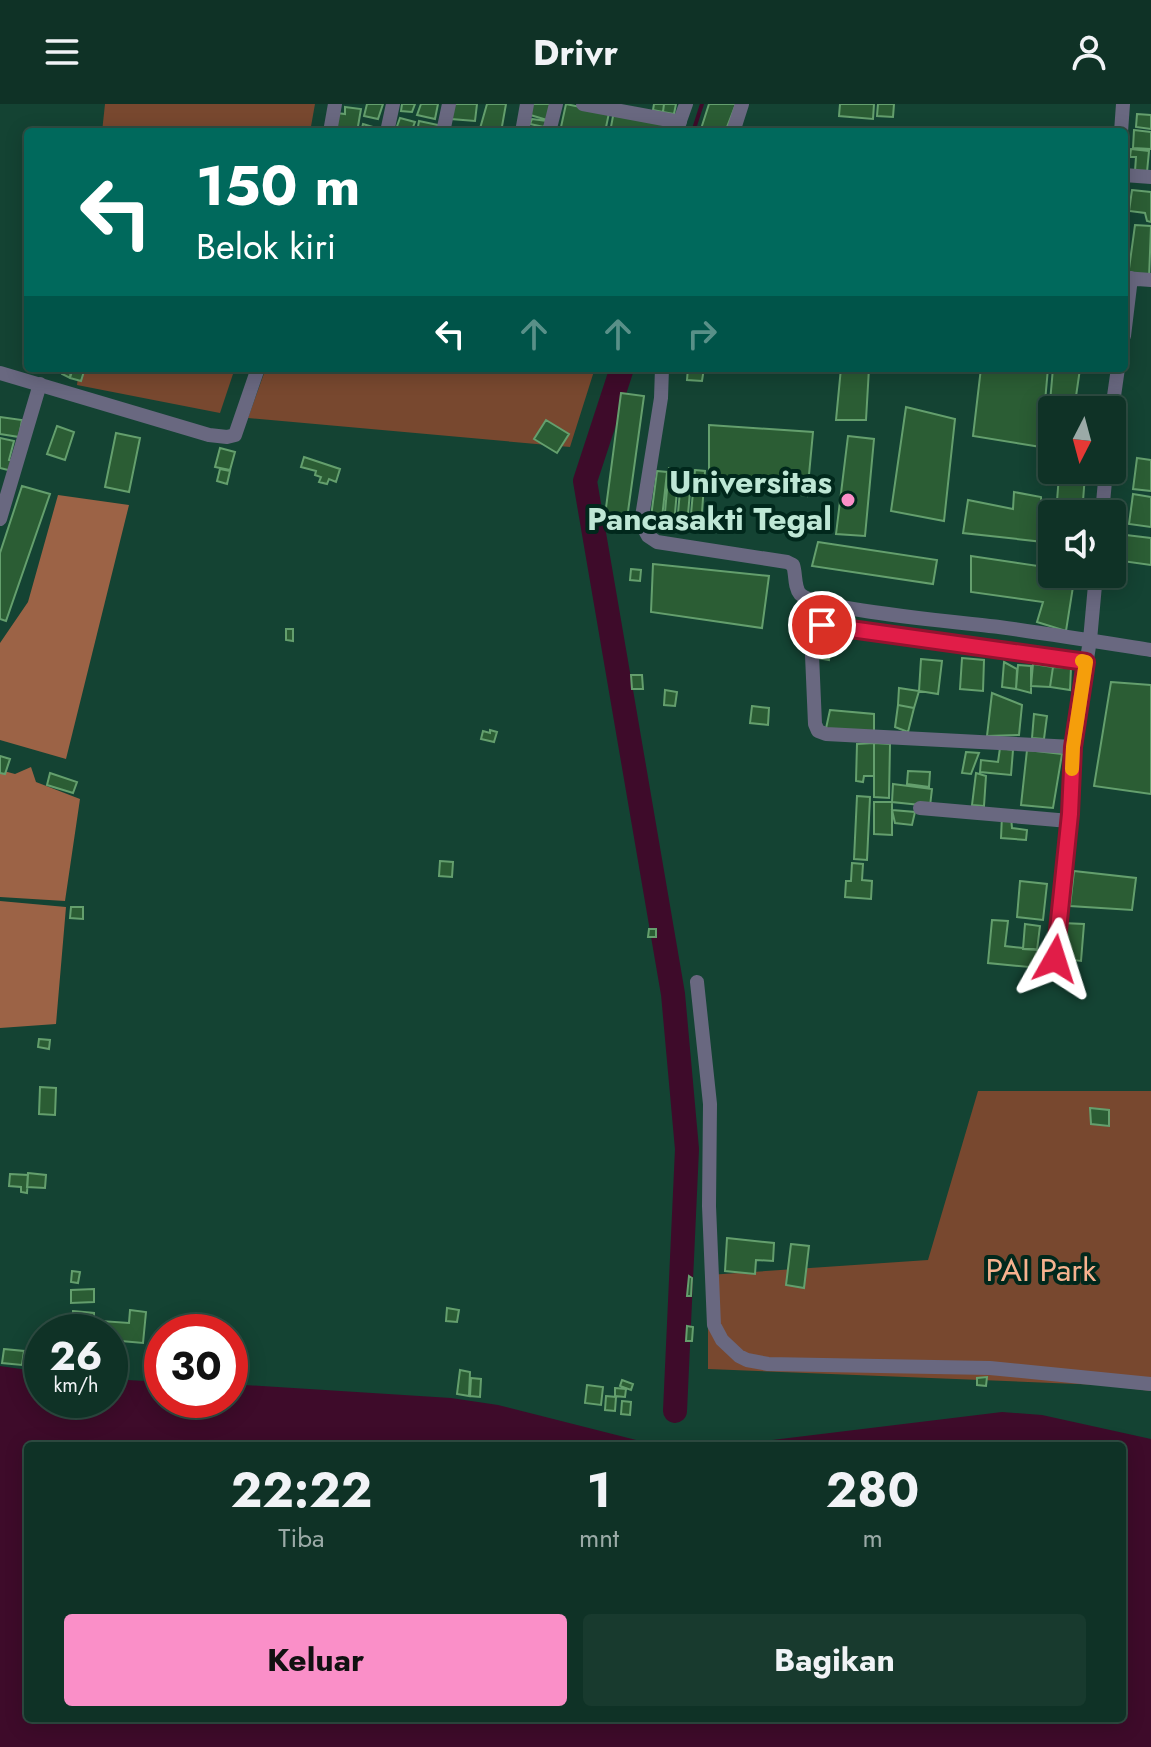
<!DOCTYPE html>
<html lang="id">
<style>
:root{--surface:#0f3226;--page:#183a2e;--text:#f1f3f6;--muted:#9baaa7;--line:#2f4d43;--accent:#fa8fc8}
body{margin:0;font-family:Jost,sans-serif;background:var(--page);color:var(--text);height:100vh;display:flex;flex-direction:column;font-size:30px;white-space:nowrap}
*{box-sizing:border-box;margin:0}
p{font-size:26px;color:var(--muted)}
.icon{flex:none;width:44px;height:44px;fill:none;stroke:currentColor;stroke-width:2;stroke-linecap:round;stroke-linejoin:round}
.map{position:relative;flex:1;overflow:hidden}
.sheet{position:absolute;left:24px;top:1338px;width:1102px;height:280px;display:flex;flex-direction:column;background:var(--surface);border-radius:8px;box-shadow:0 4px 20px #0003,0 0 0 2px var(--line)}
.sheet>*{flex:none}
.top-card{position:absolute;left:24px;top:24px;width:1104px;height:244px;border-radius:8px;box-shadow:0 4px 20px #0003,0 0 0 2px var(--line);background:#00695c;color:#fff;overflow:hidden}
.needle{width:52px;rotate:186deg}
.buttons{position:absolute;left:1038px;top:292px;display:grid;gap:16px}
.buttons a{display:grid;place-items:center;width:88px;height:88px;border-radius:8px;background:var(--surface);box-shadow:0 4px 20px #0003,0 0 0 2px var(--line);font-size:40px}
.speed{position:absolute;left:24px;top:1210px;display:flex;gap:16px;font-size:40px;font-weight:700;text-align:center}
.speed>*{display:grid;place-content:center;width:104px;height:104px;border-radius:50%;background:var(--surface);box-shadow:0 4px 20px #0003,0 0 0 2px var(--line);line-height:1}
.speed small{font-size:20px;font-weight:400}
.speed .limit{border:12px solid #d22;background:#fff;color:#111}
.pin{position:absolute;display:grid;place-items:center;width:68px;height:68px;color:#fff;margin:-34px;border:4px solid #fff;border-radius:50%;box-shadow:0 2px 8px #0007}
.me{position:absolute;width:88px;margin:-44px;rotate:6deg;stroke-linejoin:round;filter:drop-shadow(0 0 6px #0008)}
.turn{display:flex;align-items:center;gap:28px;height:168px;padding:0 40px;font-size:36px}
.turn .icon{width:104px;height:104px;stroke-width:2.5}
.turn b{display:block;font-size:56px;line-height:68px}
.lanes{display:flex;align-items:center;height:76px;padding:0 40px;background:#0003;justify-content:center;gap:40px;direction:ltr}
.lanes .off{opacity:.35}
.eta{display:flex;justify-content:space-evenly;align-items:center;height:136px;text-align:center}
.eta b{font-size:48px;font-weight:700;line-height:56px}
.action{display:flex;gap:16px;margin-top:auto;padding:16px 40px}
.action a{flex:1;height:92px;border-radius:8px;background:var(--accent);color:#111;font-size:32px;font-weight:700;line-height:92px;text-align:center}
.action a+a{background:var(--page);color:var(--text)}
header{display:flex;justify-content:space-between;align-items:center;height:104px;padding:0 40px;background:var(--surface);font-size:36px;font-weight:700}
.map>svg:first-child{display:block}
</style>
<header><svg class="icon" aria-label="menu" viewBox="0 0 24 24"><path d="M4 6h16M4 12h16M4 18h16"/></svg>Drivr<svg class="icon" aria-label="person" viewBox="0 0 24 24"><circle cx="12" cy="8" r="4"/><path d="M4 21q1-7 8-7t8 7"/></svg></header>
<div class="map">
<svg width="1151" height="1643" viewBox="0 0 1151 1643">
<rect width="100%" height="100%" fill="#144333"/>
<path fill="#78482f" d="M105,0h210l-5,28h-208z
M79,264h156l-15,45 -143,-28z
M266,264h329l-25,79 -322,-29z
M978,987h173v300l-50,-6 -393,-16v-94l220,-15z"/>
<path fill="#9c6346" d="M58,391l71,10 -63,254 -66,-19v-97l28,-41z
M31,663l5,15 44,17 -15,102 -65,-4v-127l15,4z
M0,797l66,6 -10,117 -56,4z"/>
<path fill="#3e0b2a" d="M0,1262l42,6v28h68v-21l52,3v18h68v-16l221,14 47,7 146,37 39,4h-655v272h1094v-272h-399l279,-34 40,3 109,24v308h-1151z"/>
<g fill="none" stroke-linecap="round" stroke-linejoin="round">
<path stroke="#3e0b2a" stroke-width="4" d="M693,28l9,-28"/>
<path stroke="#3e0b2a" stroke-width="24" d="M622,264l-37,113 88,513 14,155 -12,262"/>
</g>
<path fill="#2b5d34" stroke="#649f6d" stroke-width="2" d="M367,0h16l-5,15 -14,-3z
M402,0h13l-3,8 -11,-1z
M421,0h17l-3,15 -18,-4z
M453,0h24l-2,17 -24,-2z
M487,0h19l-5,28h-22z
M529,0h22l-4,16 -20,-6z
M566,0l43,9 -4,19h-17l-27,-5z
M654,0h10l-1,8 -10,-2z
M664,0h12l-2,10 -11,-2z
M709,0h27l-11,28h-25z
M840,0h34l-1,15 -34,-3z
M878,0h16l-1,13 -16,-1z
M345,3l16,2 -4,23 -21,-4 1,-15 8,1z
M614,7l53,11 -2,10h-55z
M1137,10l14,1v14l-15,-2z
M400,14l15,4 -4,10h-16z
M532,15l15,2 -3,6 -14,-3z
M419,17l19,4 -2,7h-19z
M363,20l13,4 -1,4h-14z
M530,23h14l-1,5h-15z
M1134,26l17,2v17l-18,-1z
M1131,45l18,2 -2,21 -12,-1 1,-14h-6z
M1132,86l19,2v30l-4,-1 -2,-8 -16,-2z
M1135,121l16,1 -2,53 -21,-3z
M63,264h8l-1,10 -8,-4z
M73,264h12l-4,13 -11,-3z
M688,264h16l-2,13 -15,-1z
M841,264h28l-3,52h-30z
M981,264h67l-7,79 -68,-11z
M1053,264l27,1 -6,41h-22v39l-6,-1z
M621,289l23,3 -18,130 -22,-3z
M906,303l49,12 -11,102 -53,-10z
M0,313l22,3 -3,17 -19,-3z
M546,316l23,14 -12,19 -23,-14z
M709,321l104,7 -6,64 -98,-17z
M57,322l17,6 -9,28 -18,-6z
M116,329l24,5 -11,54 -24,-5z
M848,332l26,3 -9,97 -29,-2z
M0,334l14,3 -5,19 6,1 -3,10 -12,-3z
M220,344l15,4 -5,18 -15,-3z
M304,353l36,12 -4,13 -7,-3 -2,5 -8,-2 2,-5 -6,-2 1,-4 -15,-4z
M1137,354l14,2v31l-18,-2z
M669,364l10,1 -5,55 -10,-1z
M220,365l10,2 -3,13 -10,-3z
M682,365l10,1 -5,55 -10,-1z
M695,366l10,1 -4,55 -11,-1z
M657,367l10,1 -5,46 -11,-1z
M1059,371h26l-3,39h-26z
M22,382l28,8 -44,127 -6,-2v-66z
M1014,388l27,5 3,45 -81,-9 5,-33 45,9z
M1133,390l18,3v30l-22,-3z
M1126,431l25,3v27l-29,-4z
M818,438l119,18 -4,24 -121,-18z
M971,452l81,12v6h23l-9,57 -29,-9 6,-20 -72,-10z
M653,460l116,12 -7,52 -111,-16z
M631,465l10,1 -1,11 -10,-1z
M286,525h7v12l-7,-1z
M818,530l14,2 -3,24 -12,-2z
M962,554l22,2 -1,31 -23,-2z
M921,555l21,2 -4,33 -19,-3z
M1004,558l13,7 -1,20 -14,-2z
M1033,560l20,3 -3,20 -19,-1z
M1018,561l13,1v27l-15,-4z
M1053,563l18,1 -1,22 -20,-3z
M631,571h11l1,14h-11z
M1111,578l40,3v109l-57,-8z
M899,584l20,3 -5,17 -16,-3z
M665,586l12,2 -2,14 -11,-1z
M992,589l30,12 -3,30 -32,1z
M898,601l16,3 -6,24 -13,-5z
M752,602l17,2 -1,17 -18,-2z
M830,606l44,4v17l-49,2z
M1034,610l13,2 -3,23 -12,-1z
M490,626l7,2 -3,10 -13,-3 2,-8 7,2z
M874,639l16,1 -1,54 -15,-1z
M874,639v33h-10l-1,6 -7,-1 1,-37z
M1000,644l13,2 -2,25 -31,-3 1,-12 17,2z
M1027,646l35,4 -9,54 -32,-3z
M966,648l13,1 -8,21 -9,-1z
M0,652l10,3 -5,15 -5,-1z
M908,667l22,1 -1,15 -22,-3z
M50,669l27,9 -4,11 -26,-8z
M976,669l10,3 -2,30 -12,-1z
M893,680l39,5 -2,17 -38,-4z
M857,692l13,1 -3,63 -13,-1z
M874,698h18v33l-18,-1z
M892,706l23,2 -3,13 -17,-2z
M1002,711l9,1 1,12 15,2 -1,10 -25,-2z
M440,757l13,1 -1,15 -13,-1z
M852,759l11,1 -1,16 10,1 -1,18 -26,-2 1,-16h5z
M1074,767l62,7 -4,32 -62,-4z
M1020,777l27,3 -4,36 -26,-3z
M71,803h12v12l-13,-1z
M992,816l16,1 -3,25 37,4 -2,18 -52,-5z
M1062,819l22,1 -3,37 -24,-3z
M1025,820l15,2 -3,24 -14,-1z
M649,825h7v8h-8z
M39,935l11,1 -1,9 -11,-2z
M40,983l16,1 -1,27 -16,-1z
M1090,1004l19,2v16l-18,-2z
M28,1069l18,2 -1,13 -18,-1z
M10,1070l18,1 -1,18 -6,-1v-5l-12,-1z
M727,1134l47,5 -1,18 -17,-1 -1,14 -30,-3z
M791,1140l18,2 -5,42 -18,-3z
M72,1167l8,1 -2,11 -7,-1z
M689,1172l3,2 -1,18h-4z
M94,1185v13l-23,1v-13z
M447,1204l12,2 -2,12 -11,-1z
M130,1206l16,2 -3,31 -33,-3v-8h-10l1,-11 28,2z
M73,1207l21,2v9l-7,-1v7l-15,-1z
M687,1222l6,1 -1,14h-6z
M4,1245l20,2 -2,14 -20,-2z
M460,1266l10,2 -1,24 -12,-2z
M987,1273l-1,9 -9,-1v-7z
M471,1274l10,1 -1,18 -10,-1z
M622,1276l11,4 -2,6 -11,-4z
M587,1281l16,2 -2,18 -16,-2z
M615,1284l11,1 -1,8 -10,-1z
M606,1292l10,1 -1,14 -10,-1z
M622,1297l9,1 -1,13 -9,-1z"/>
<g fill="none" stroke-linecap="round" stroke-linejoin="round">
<path stroke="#696880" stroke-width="14" d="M583,0l97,18
M330,28l5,-28
M387,28l6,-28
M443,28l6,-28
M522,28l5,-28
M549,28l7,-28
M676,28l10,-28
M733,28l9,-28
M1121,28l2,-28
M1124,71l27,2
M1124,174l27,2
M1124,232l7,-58
M662,264l-1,30 -20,125 7,13 9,6 130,20 6,3c3,8 1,22 7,29 16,16 168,29 199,33 51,7 101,15 152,23
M0,269l209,62 18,2 8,-2 23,-67
M1112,306l6,-42
M1102,410l4,-44
M0,415l40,-135
M1073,643l-247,-13 -8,-3 -3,-7 -4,-92 4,-6 7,-1 264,37
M920,704l149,13
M1055,855l15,-145 3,-67 17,-107 6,-66
M697,878l13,122 -1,102 5,119 8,15 17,16 8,4 21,4 222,4 161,16"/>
</g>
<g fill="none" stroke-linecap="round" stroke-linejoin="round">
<g stroke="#92132f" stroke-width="20">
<path id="route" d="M822,521l264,37 -13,85 -3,67 -15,145"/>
</g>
<use href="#route" stroke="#e11d48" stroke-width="14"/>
<path stroke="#f59e0b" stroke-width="14" d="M1072,665l1,-22 13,-85 -4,-1"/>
</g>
<circle fill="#fa8fc8" stroke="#01281c" stroke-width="3" cx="848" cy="396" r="8"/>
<g text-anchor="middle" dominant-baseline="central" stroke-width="8" stroke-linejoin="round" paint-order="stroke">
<g font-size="32" font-weight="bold" fill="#bee7d5" stroke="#01281c" text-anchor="end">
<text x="832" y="378">Universitas<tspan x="832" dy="37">Pancasakti Tegal</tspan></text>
</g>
<g font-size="32" fill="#f6b28f" stroke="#01281c">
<text x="1041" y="1166">PAI Park</text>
</g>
</g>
</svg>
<div class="buttons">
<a><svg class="needle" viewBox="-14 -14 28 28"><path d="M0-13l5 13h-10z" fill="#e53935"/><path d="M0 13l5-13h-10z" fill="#9baaa7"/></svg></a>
<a><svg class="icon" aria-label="sound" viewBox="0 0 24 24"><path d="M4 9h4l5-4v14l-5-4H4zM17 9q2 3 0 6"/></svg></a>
</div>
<div class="speed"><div>26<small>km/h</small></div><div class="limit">30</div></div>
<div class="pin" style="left:822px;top:521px;background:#d93025"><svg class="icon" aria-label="arrive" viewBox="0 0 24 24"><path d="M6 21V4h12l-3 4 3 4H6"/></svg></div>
<svg class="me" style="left:1055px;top:855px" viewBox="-20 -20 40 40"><path d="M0-17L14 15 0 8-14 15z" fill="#e11d48" stroke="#fff" stroke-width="4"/></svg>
<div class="top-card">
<div class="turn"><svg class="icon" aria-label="left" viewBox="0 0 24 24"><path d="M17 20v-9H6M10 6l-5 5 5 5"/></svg><div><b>150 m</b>Belok kiri</div></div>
<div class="lanes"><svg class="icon" aria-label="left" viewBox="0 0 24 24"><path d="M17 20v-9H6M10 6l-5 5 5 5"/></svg><svg class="icon off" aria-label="ahead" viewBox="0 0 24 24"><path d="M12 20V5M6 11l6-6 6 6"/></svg><svg class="icon off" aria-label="ahead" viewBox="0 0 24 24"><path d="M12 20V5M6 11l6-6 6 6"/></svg><svg class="icon off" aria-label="right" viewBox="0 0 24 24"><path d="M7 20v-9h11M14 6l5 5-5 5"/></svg></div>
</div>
<section class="sheet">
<div class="eta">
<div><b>22:22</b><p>Tiba</p></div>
<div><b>1</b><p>mnt</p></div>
<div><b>280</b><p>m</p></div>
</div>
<div class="action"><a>Keluar</a><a>Bagikan</a></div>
</section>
</div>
